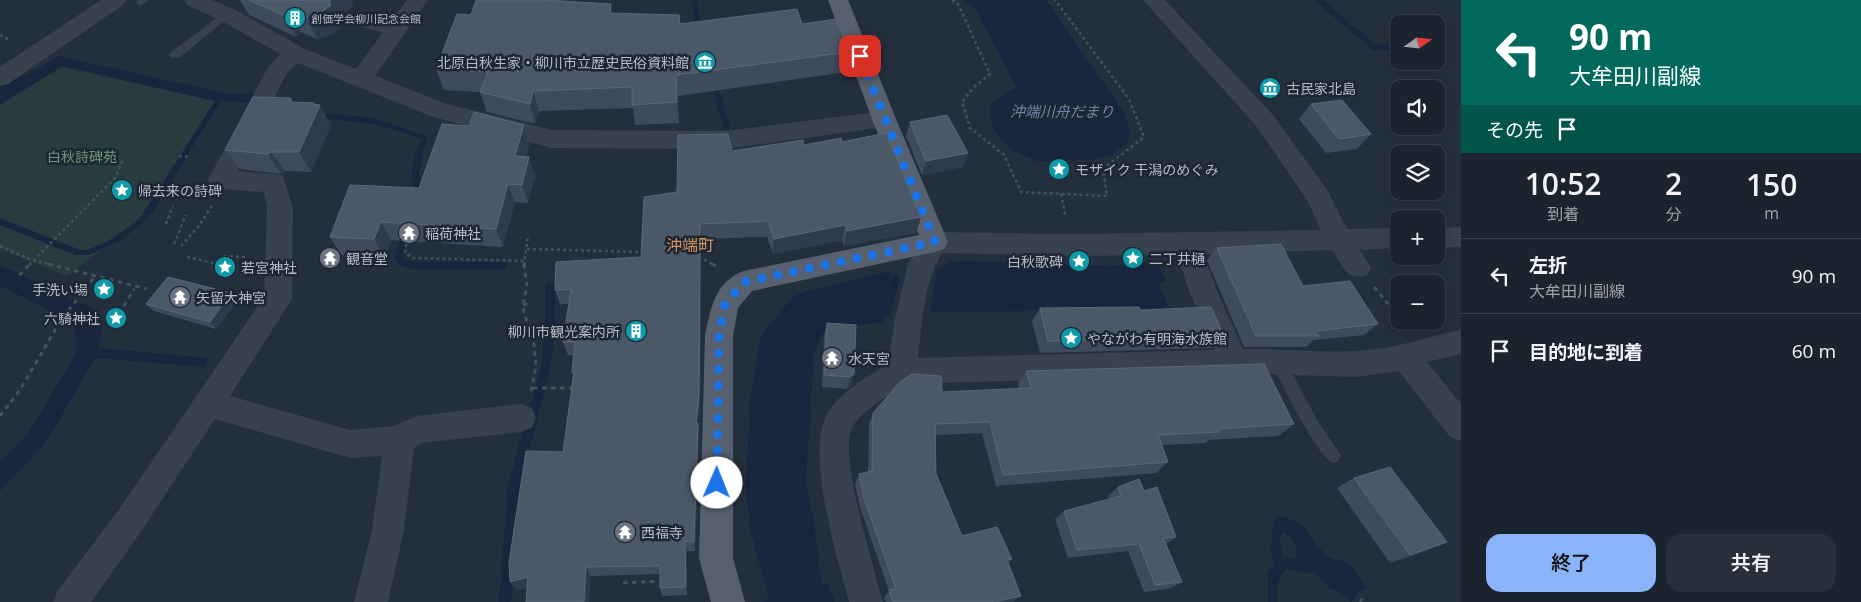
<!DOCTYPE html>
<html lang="ja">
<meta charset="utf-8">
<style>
:root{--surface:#1b232e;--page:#282f3a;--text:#f1f3f6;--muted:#a0a4aa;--line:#39404a;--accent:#8ab4f8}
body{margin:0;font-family:"Open Sans","Noto Sans JP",sans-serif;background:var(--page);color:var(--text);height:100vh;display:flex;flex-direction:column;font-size:19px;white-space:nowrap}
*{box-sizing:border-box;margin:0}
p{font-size:16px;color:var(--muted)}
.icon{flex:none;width:28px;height:28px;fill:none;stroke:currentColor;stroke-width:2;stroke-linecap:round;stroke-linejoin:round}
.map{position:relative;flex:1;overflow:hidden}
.sheet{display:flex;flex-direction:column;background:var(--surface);width:400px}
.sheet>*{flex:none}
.guide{background:#00695c;color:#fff;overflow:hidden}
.needle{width:32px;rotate:75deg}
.fabs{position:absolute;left:1390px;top:15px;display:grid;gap:10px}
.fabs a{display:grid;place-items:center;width:55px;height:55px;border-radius:10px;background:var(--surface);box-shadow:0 2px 8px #0003,0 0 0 1px var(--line);font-size:25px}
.pin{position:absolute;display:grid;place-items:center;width:42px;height:42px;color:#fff;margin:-21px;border-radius:10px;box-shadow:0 2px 8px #0006}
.me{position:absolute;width:55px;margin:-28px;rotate:1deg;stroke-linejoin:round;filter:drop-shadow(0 0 4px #0008)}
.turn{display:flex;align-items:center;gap:18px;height:105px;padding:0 25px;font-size:22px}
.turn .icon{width:65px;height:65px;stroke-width:2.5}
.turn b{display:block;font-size:35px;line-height:42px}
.then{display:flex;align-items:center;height:48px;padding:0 25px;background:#0003;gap:10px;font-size:19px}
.eta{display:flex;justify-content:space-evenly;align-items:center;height:85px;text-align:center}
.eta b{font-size:30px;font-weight:600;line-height:35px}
.button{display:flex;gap:10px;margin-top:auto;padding:10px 25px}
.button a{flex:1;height:58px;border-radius:15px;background:var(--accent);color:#111;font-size:20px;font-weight:600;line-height:58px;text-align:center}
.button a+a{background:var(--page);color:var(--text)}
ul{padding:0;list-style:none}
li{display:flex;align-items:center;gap:15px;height:75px;padding:0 25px;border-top:1px solid var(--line)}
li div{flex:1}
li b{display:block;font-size:19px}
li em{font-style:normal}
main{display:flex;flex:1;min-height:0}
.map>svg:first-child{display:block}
</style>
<main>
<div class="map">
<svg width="1461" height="602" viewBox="0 0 1461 602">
<rect width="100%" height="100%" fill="#242f3e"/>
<path fill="#263c3f" d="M62,67l153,34 -52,84 -30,41 -66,50 -67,-27v-145z"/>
<path fill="#17263c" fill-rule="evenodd" d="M691,0h6l5,30 28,99h-6l-27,-95z
M964,0h82l79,114 5,17 -3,12 -14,11 -23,6 -54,1 -26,-12 -17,-19 -3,-24 15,-13 12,-5 -41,-78z
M1314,0h9l53,45 23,-1v5l-26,1z
M58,56l171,38h26l-3,9 -31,-2 -73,118 -27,21 -32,15h-14l-75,-30v-7l80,32h8l20,-9 31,-21 76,-119 -153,-35 -62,39v-14z
M376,119l52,17c-5,20 -15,40 -2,58l-23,57 1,8 11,3h92l-1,8 -96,-1 -12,-5 -3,-7 2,-8 21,-55c-12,-18 -3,-36 3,-55l-47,-16z
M967,261l141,5 50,-3 8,18 -8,2 12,27 -237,2 -49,4 -1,6 -41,5 -20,7 -8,20 -8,126 9,49 6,55 7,-1 7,19h-71l-1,-2 6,-2 -18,-65 -5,-44 4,-91 11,-63 31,-37 11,-6 88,-21 -4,29 5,-26 49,-5 9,-7z
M0,265l96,45 5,23 -3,15 111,10 -4,9 -110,-9 -48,83 -47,50v-28l27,-28 48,-80 1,-13 -4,-21 -72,-35z
M1280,516c33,9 26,20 47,40 6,5 15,4 22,7l18,25 -8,4 -7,10h-2l-12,-11 -10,-3 1,-3 -15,-11 -28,-5c-8,11 -11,19 -9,33h-9v-30l6,-6 -3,-21 3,-26zM1283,532c12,6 14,14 13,27l-13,-2 -4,-18z"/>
<path fill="#242f3e" d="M938,267l-9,48 -39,3 10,-40 -5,-7z"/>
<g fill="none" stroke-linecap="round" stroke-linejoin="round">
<path fill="#17263c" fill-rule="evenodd" d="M24,75l3,1v4l-27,12v-6z
M313,112l61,6 17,6 1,2 -4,3 -15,-5 -63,-7 -1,-2z
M550,282l3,1 2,3v39l-4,41 -31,120 -9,116h-12l9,-116 33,-120 4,-41v-39l2,-3z"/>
<path stroke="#3f5557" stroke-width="2.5" stroke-dasharray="3 3" stroke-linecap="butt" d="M952,0l6,4 32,70 -17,14 -11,14 8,26 34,27 17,37 86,4 -4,-27 41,-32 -15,-38 -74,-99
M0,35l10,5
M179,156l11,1
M1061,194l5,24
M166,224l7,-18
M407,238l-2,15 8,5 111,3
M174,244l12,-29
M0,246l31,14 22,5
M181,246l18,-20 14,-22
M527,249l117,3
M224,256l24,1
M187,257l31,7
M699,257l15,8
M29,265l86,-87 8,-19
M524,265l4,-30"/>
<path stroke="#3f5557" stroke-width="3" stroke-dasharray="4.5 4.5" stroke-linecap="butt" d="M48,264l99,25
M524,264l3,22 -4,19 2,12 8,16 3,33 -5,26
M712,264l6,3
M19,275l11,-11
M1374,287l25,30
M523,305l9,-2
M124,306l10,-17
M533,333l15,-1
M533,388h43
M0,416l20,-26 41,-70 35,-45
M623,583l39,-2
M1360,602l3,-4"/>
<path fill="#38414e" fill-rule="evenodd" d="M138,0h11l-8,6 -5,-3z
M226,11l5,3 -1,2 -51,42h-8l-2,-3 2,-3z
M356,19l40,8 5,4 -5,4 -44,-10 -1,-2z
M1278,355l5,2 36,66 19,28 3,5 -3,5 -5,2c-16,-6 -53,-83 -62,-102l2,-4z"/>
<path fill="#38414e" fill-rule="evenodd" d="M101,0h25l-3,5 -115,79 -8,2v-19z
M184,0h28l22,9 69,39 53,21 51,-69h21l-53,76 72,28 105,26 174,1 158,-20 8,2 4,6 -4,6 -8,2 -158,22 -174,-1 -119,-31 -135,-54 -11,10 -50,98 37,3 9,2 10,32 -1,91 -62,97 120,34 45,-4 21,-10 105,-12 11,4 4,10 -4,10 -11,4 -100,11 -7,5 -10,82 -16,72h-34l18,-72 10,-74 -32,2 -135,-39 -75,114 -49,69h-38l5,-12 60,-79 146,-214 3,-89 -3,-16 -44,-3 -9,-2 -3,-7 59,-111 13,-15 -62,-35 -31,-14z
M1143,0h22l108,115 53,73 21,41 52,-1v20l-39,2 11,17 -4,8c-20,7 -25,-10 -35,-25l-129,4 15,39 25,56c38,-1 75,4 112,2 37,-1 71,-14 106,-21v24l-34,8 34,42v37l-11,-4 -51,-66 -43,6 -98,-3 -351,10c-16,10 -49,28 -56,46 -11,29 23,138 32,172h-34c-11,-44 -46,-152 -20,-191 14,-21 38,-34 59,-47l7,-46 13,-54 18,-29 9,-3 137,2 249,-4 -14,-30 -50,-73zM942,253l130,3 105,-1 13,38 25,57 -297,8c4,-35 6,-76 24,-105z
M1461,227v20l-25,1v-20z"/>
<path fill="#56606e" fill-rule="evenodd" d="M828,0h20l48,119 52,123 -4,7 -9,3 -183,39 -14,17 -5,28v222l12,44h-34l-12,-44 6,-222c5,-26 10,-55 39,-65l175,-36 -47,-116z"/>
</g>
<path fill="#3f4b5c" d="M240,0h111l3,6 -14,10 1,11 -11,8 -13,4 -16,-7 -5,5 -47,-22z
M611,4l1,9 68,11h122l47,28 -3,20 -168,24 1,27 -44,2 -2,-17 -94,3 -4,13 -48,-12 -7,-20 -36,-2 -8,-21 35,-54z
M291,98l2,4 27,3 11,20 -20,47 -26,-1 -4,3 -41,-5 -15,-19z
M1311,104l60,30 -14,15 -31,4 -27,-34z
M910,122l53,45 -41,8 -16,-39z
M524,125l5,19 -3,13 9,19 -7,27 -13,-1 -12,45 -112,-7 -6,17 -44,-2 -11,-18 89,-49 50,-62z
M842,142l79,75 -5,16 -72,13 -2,-6 -69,14 -6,-17 -66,2 -1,169 -2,16 1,11 -4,116h-8v44l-25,1 -2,-8v-14l-69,2 -74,14 -7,-8 53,-130 11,-74 -2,-6 2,-17h-6l-5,-13 6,-38h-9l-5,-14 86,-33 36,-65 55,-41z
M1217,248l86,38 75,38 -14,11 -50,5 -8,7h-62l-37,-87z
M231,293l7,7 -22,29 -62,-18 -8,-7z
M1040,308l101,2 83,26 -12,12 -172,5 -8,-32z
M827,323l29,2 -5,61 -4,3 -25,-2 2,-52z
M1026,371l268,53 -16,12 -69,4 -4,3 -43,2 6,17 -12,11 -160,13 -14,-53 -47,2 1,39 26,62 50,23 -4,4 6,39h-128l-2,-4 5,-7 -29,-84 -5,-23 4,-10 9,-2 1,-48 4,-11 69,-21 77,-3 -1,-6z
M1354,478l73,73 -37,12 -53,-75z
M1118,487l26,4 32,46 -10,7 16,38 -13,7 -25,3 -16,-41 -60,7 -13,-39 9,-8 45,-12 -1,-3z"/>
<path fill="#2f3b4b" d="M330,0h21l3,6 -14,10 1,11 -11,8 -13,4 -10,-21z
M611,4l3,20 -4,-11z
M290,11l11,21 -5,5 -11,-21z
M676,75l2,21 1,27 -2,-21z
M533,91l6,20 -4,13 -5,-20z
M314,103l4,6 2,-4 11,20 -20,47 -12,-20z
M524,125l5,19 -8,31 -6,-19z
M271,152l14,19 -4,3 -13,-20z
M968,153l-5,14 -41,8 4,-14z
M529,157l6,19 -7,27 -6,-18z
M508,184l7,18 -12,45 -7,-18z
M921,217l-5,16 -72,13 3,-15z
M381,222l10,18 -6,17 -11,-18z
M700,224l1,15 -1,169 -2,16 1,11 -4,116 -1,-9z
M845,225l-3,15 -69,14 1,-15z
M231,293l7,7 -22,29 -6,-7z
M854,374l-3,12 -4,3 3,-12z
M685,541l2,10v44l-1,-8z
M1447,542l-20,9 -37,12 20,-8z
M586,567l5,9 -2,26h-5z
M528,577l7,9 -18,4 -7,-8z
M1021,596l-7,6h-20z"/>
<path fill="#4b5868" stroke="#5c6777" d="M249,0h81v6l-11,8 -12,4 -17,-7 -5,5z
M476,0h69l66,4 -1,9 69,2 1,9 117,-15 5,15 34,-5 13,33 -173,23 1,27 -45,3v-18l-99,4 -3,13 -50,-12 8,-20 -52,-3 21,-55 14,1z
M253,97l38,1 -2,4 25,1 -1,1 7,1 -21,47h-28l-3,2 -43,-4z
M1342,100l29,34 -32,5 -28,-35z
M474,112l50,13 -9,31 14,1 -7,28 -14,-1 -12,45 -115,-7 -7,17 -44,-2 20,-52 69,3 23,-64 27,2z
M947,115l21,38 -42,8 -16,-39z
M886,133l35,84 -74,14 -2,-6 -71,14 -6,-18 -68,3 -1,171 -3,28h2l-4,119 -9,-1 1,46 -26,1v-22l-74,1 -2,35h-58l2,-25 -18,5 -1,-20 17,-111 37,1 11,-80h-2l3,-30h-12l8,-53 -16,1 1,-28 85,-5 3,-60 33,-5 1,-57 50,-1 4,17 71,-11 1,5 37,-7 1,4z
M1281,244l22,42 47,-5 28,43 -63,7 4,5h-63l-39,-88z
M168,277l63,16 -21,29 -64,-18z
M1139,307l2,3 70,-3 13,29 -176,5 -8,-33z
M827,323l29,2 -2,49 -4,3 -26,-2z
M1264,364l30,60 -76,5 1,3 -61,3 10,27 -165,13 -13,-53 -55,2 1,50 26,62 35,-9 15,32 -5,1 14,36 -27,6h-101l-4,-12 7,-1 -32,-91 -5,-24 13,-3 1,-58 27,-31 12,-8 29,2 1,16 89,-4 -5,-17z
M1390,467l57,75 -37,13 -56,-77z
M1139,479l5,12 13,-4 19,50 -13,1 19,44 -27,3 -16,-41 -62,6 -13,-39 57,-15 -3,-9z"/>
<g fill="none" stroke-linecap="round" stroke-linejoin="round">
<path stroke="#1a73e8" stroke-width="9" stroke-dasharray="0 16.2" d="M717,483l2,-147 6,-32 19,-22 191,-40 -75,-186"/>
</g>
<defs>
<g id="building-disc" transform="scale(1.125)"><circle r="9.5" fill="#0f9aa8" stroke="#1d2633"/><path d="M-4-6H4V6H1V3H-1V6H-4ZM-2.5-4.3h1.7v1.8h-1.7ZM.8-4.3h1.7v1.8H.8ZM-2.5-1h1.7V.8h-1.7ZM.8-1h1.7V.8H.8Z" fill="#fff"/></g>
<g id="museum-disc" transform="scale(1.125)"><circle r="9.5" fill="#0f9aa8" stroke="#1d2633"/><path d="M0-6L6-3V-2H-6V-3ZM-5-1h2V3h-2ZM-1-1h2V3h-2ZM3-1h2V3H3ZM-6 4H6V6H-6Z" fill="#fff"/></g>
<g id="sight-disc" transform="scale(1.125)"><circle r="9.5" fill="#0f9aa8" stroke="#1d2633"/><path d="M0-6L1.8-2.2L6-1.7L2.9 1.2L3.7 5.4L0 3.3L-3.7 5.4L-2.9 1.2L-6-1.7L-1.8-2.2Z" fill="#fff"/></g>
<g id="temple-disc" transform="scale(1.125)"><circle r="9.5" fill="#6b7280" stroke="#1d2633"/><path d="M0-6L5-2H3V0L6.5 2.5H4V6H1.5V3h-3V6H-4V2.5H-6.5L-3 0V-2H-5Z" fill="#fff"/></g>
</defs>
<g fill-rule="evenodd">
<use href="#building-disc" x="295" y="18"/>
<use href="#museum-disc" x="705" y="62"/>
<use href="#museum-disc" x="1270" y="88"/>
<use href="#sight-disc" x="1059" y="169"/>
<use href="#sight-disc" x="122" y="190"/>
<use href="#temple-disc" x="409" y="233"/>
<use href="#temple-disc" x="330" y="258"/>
<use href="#sight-disc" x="1133" y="258"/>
<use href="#sight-disc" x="1079" y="261"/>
<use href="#sight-disc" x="225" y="267"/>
<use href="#sight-disc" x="104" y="289"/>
<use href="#temple-disc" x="180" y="297"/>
<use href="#sight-disc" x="116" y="318"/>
<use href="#building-disc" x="636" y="331"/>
<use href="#sight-disc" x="1071" y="338"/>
<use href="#temple-disc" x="832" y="358"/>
<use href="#temple-disc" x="625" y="532"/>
</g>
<g text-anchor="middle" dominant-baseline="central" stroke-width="5" stroke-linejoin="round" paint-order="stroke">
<g font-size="11" fill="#b4bcc9" stroke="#1d2633" text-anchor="start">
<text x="311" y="18">創価学会柳川記念会館</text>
</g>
<g font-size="14" fill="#b4bcc9" stroke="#1d2633" text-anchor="start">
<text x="689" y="62" text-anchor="end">北原白秋生家・柳川市立歴史民俗資料館</text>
<text x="1286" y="88">古民家北島</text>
<text x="1075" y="169">モザイク 干潟のめぐみ</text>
<text x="138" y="190">帰去来の詩碑</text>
<text x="425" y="233">稲荷神社</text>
<text x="346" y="258">観音堂</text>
<text x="1149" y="258">二丁井樋</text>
<text x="1063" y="261" text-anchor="end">白秋歌碑</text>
<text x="241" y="267">若宮神社</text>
<text x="88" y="289" text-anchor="end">手洗い場</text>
<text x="196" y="297">矢留大神宮</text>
<text x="100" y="318" text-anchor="end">六騎神社</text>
<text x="620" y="331" text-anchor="end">柳川市観光案内所</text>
<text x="1087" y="338">やながわ有明海水族館</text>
<text x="848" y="358">水天宮</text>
<text x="641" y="532">西福寺</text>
</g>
<g font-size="14" fill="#6b9a76" stroke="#1d2633">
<text x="82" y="156">白秋詩碑苑</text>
</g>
<g font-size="15" font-style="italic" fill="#6d86a8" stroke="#1d2633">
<text x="1062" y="111">沖端川舟だまり</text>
</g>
<g font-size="16" fill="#d59563" stroke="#1d2633">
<text x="690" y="245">沖端町</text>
</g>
</g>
</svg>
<div class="fabs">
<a><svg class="needle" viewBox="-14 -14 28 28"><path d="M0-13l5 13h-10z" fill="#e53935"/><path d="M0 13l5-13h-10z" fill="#a0a4aa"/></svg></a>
<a><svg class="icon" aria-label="sound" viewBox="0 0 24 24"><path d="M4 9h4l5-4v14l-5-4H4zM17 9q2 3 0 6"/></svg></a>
<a><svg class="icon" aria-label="layers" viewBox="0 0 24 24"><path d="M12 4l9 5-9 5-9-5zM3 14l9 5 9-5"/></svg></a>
<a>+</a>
<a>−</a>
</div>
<div class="pin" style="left:860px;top:56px;background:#d93025"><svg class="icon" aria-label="arrive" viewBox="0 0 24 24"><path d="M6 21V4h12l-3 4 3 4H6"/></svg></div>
<svg class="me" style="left:717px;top:483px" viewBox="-20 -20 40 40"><circle r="19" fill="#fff"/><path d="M0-13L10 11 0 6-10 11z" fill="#1a73e8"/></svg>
</div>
<section class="sheet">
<div class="guide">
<div class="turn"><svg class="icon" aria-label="left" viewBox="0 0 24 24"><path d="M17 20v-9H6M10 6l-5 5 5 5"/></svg><div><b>90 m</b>大牟田川副線</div></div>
<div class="then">その先<svg class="icon" aria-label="arrive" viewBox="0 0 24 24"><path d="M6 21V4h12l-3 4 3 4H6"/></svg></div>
</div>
<div class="eta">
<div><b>10:52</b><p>到着</p></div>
<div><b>2</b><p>分</p></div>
<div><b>150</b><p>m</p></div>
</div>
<ul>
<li><svg class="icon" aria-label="left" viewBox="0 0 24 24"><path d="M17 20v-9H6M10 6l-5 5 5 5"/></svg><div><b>左折</b><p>大牟田川副線</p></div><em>90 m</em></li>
<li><svg class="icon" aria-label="arrive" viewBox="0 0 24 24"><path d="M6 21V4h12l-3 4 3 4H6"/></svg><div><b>目的地に到着</b></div><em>60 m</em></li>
</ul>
<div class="button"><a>終了</a><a>共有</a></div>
</section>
</main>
